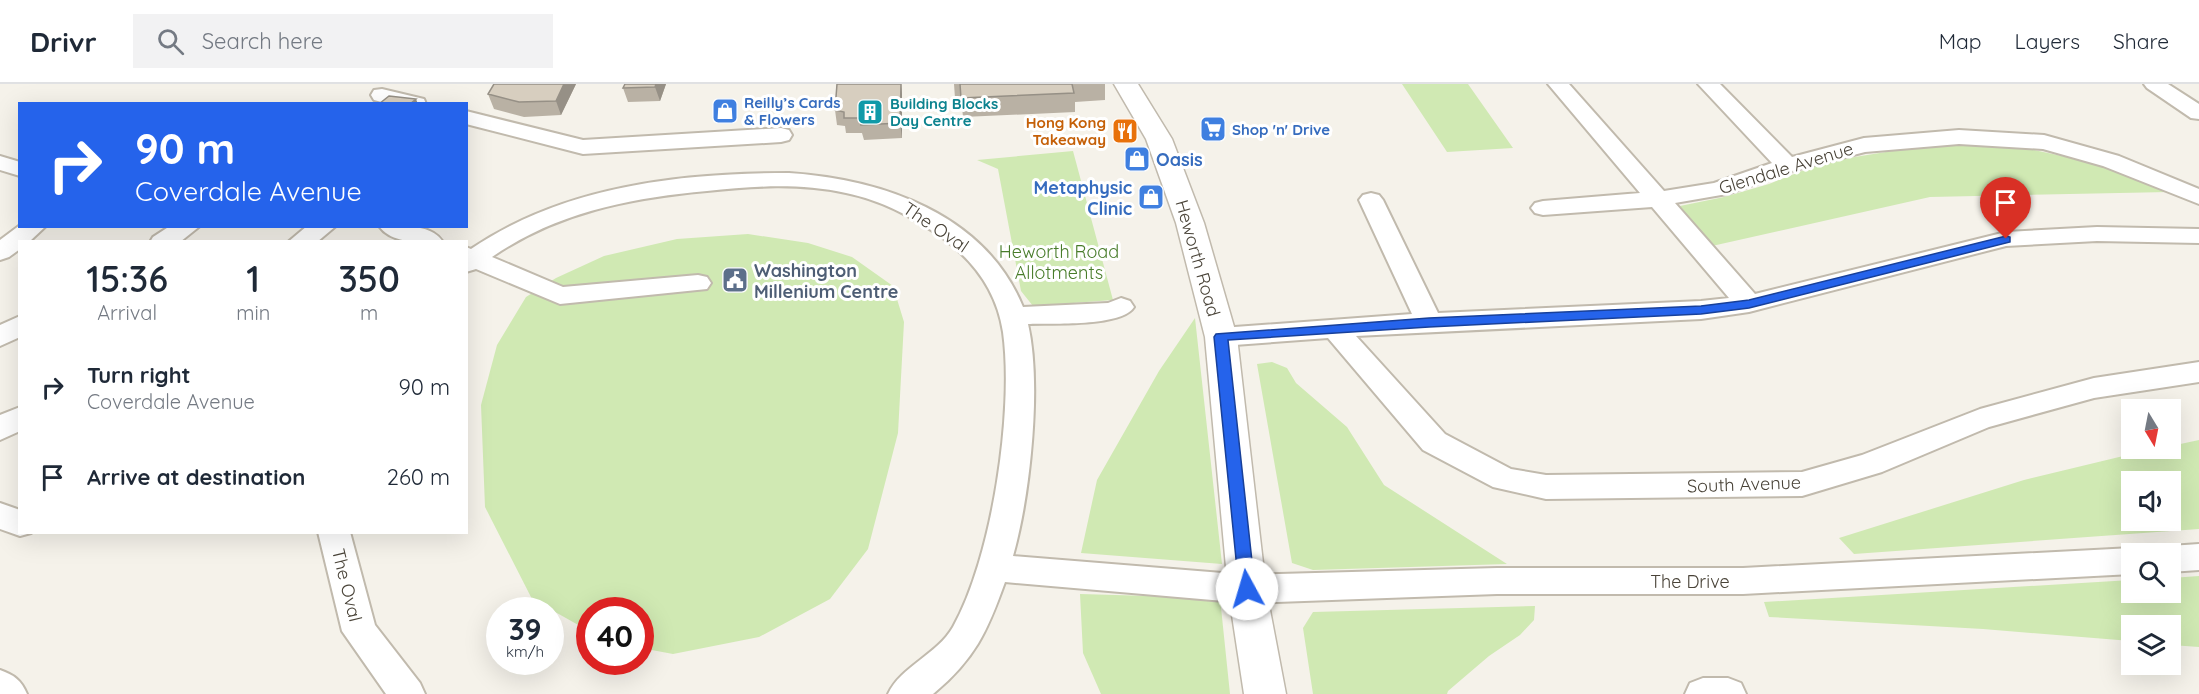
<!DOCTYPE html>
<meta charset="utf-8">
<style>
:root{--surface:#fff;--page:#f2f2f3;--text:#1f2937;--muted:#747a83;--line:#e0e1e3}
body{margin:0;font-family:Quicksand,sans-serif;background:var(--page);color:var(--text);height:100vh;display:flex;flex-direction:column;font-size:22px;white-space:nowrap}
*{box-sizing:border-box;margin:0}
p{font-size:20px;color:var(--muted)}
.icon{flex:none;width:33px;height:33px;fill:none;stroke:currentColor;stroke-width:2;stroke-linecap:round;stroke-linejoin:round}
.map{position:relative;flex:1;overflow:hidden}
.sheet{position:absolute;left:18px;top:156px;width:450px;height:294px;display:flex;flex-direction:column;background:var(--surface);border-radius:0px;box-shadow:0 6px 24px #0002}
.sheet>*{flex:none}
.guide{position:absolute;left:18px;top:18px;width:450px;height:126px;border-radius:0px;box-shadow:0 6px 24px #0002;background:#2563eb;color:#fff;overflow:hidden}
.needle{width:39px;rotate:170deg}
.tools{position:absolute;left:2121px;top:315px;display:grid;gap:12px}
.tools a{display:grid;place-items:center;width:60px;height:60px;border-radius:0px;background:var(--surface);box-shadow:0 6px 24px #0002;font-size:30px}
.speed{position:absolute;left:486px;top:513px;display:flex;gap:12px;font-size:30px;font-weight:700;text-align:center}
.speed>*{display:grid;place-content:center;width:78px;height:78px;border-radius:50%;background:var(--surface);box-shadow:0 6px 24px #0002;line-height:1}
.speed small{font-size:15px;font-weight:400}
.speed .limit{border:9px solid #d22;background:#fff;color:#111}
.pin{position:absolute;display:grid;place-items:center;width:51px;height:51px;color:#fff;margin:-62px -26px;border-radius:50% 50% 50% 0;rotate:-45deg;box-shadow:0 0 6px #0007}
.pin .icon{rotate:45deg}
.me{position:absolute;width:66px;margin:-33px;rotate:354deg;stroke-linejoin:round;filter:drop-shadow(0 0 4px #0008)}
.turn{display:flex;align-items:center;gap:21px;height:126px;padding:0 18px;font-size:27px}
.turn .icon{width:78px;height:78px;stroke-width:2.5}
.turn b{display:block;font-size:42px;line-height:51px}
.eta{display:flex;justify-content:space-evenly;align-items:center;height:102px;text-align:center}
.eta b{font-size:36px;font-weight:600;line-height:42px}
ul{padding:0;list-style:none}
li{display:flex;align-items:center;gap:18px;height:90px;padding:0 18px}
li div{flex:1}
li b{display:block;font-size:22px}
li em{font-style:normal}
header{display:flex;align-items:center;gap:36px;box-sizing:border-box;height:84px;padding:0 30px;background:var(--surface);border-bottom:2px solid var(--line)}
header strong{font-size:28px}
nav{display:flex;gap:33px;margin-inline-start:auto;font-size:21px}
.search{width:420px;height:54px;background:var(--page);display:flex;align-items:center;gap:15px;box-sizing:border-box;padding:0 21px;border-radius:0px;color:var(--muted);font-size:22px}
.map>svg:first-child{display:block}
</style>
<header>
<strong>Drivr</strong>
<div class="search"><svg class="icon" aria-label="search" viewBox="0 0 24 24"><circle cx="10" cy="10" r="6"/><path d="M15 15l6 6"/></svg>Search here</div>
<nav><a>Map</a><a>Layers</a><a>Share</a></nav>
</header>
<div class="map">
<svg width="2199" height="610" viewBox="0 0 2199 610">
<rect width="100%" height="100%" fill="#f5f2ea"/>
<path fill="#d0e9b3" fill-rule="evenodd" d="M1402,0h66l45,64 -66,4z
M1982,60l52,6 65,14 70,28 -239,5 -218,49 -31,-32 -1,-8 44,-9 45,-13 55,-22 105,-17z
M1073,67l40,149 -80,6 -12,-15 -23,-122 -21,-9z
M748,150l60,9 44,14 41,29 11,36 -6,111 -30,116 -38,50 -71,38 -86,17 -32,-6 -1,-38h-50l-1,21 -57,-32 -47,-92 -4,-102 16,-60 29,-48 30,-19 48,-22 73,-17z
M1195,234l27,246 -141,-11 16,-73 62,-109z
M1272,278l15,6 9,15 51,44 37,58 123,79 -194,6 -21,-7 -35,-199z
M2199,356v89l-345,25 -15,-16 185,-58 120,-29 26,-3 1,-2zM2132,398h38v38h-38z
M2199,492v71l-28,-2 -1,-19h-38l-1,15 -148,-12 -214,-12 -5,-15 367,-22 1,12h38l1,-14z
M1080,510l140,4 10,96h-129l-18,-41z
M1535,522l-1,14 -14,15 -31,21 -41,35 -1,3h-134l-10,-66 10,-16z"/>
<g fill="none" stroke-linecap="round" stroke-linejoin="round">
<g stroke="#c1baad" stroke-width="4">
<path id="minor" d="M1548,0h21l95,107 50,-8 58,-20 -74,-79h22l72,73 72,-19 95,-8 85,5 75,21 80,33v15l-96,-38 -60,-17 -84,-5 -94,8 -70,18 -68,24 -52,9 80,91 251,-62 91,-5 102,2v14l-102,-2 -91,5 -257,66 -48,7 -345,17 89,98 66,35 35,6 256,-3 60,-17 118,-46 114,-31 105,-16v20l-105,16 -105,29 -107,45 -80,24 -256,3 -53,-12 -70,-37 -95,-112 -107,8 -10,-3 -4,-6 4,-6 10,-3 191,-14 -53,-114 4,-5 8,-2 8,2 4,5 55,113 263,-12 28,-3 -77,-91 -109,8 -8,-2 -4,-5 4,-5 8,-2 97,-8z
M2144,0h24l31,20v15l-8,-1 -44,-30z
M382,5l42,10 2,5h-37l-15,-4 -3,-5 3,-5z
M466,27l117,29 198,-12 8,2 3,5 -3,5 -8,2 -198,12 -117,-30z
M0,72l20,6v14l-20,-6z
M789,89c93,6 196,41 234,134l85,-4 13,-5 9,3 4,6c-12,20 -83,16 -106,17 14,61 2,172 -15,232l234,19 250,-7h246l389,-20 12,6h-12v20l-389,20h-246l-250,9 -242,-21c-18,50 -30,77 -72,112h-45c13,-28 49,-39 65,-67 39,-69 61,-216 50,-295 -6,-39 -27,-69 -59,-93 -29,-21 -63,-39 -98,-46 -46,-10 -93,-7 -139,-2 -76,7 -150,21 -215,66l71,30 135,-12 9,2 4,6 -4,6 -147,15 -84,-35 -10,3v-25l5,2c92,-63 209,-76 318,-76z
M20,141l26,1 -17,16h-9v7l-11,8 -9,3v-20z
M170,142h30l-20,16h-30l3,-5z
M307,142h29l-19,16h-29z
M379,142c20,0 52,-3 64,16 -19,0 -51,3 -64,-16z
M20,232v21l-20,9v-21z
M20,323v24l-20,9v-25z
M0,419l20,7v22l11,1 -11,3 -20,-7z
M318,448h32l25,93 45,58 5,11h-39l-44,-63z
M2199,460v26l-29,2v-18h-13l1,-4 12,-4z
M0,586c14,5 21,10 27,24h-27z
M1703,594h25l13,5 5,11h-61l5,-11z"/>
</g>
<g stroke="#c1baad" stroke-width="3">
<path id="tertiary" d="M1114,0h24l34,55 32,84 33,114 29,252 20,105h-42l-16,-105 -23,-252 -29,-114 -30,-84z"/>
</g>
<use href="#minor" fill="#fff" fill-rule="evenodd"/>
<use href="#tertiary" fill="#fff" fill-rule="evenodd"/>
</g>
<path fill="#b9b1a4" d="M576,0l-15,31 -37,2 -30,-8 -6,-15z
M666,0l-6,17 -32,1 -5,-14z
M837,0h64l1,10v44l-38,2 -2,-7h-16l-1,-7 -8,-1 -2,-15z
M954,0h151v16l-30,2v10l-112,5 -2,-20 -6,1z"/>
<path fill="#969086" d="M564,0h12l-15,31 -5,-14z
M656,0h10l-6,17 -5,-14z
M901,0l1,10v44l-2,-15z
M416,15l2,5h-8z"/>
<path fill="#d7cebf" stroke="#969086" stroke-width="1.5" d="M494,0h70l-8,17 -37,1 -31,-8z
M625,0h31l-1,3 -32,1z
M837,0h64l-1,39 -39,2v-7h-17v-6l-9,-2z
M960,0h112l2,9 -113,5z
M389,12l27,3 -6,5h-31z"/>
<path fill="#2563eb" stroke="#184099" stroke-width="1.5" d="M2006,152l4,1v5l-261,66 -48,6 -272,13 -201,13 27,249 -2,4 -6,2 -6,-2 -2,-4 -25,-252 2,-3 213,-16 272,-12 48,-6z"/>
<defs>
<g id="shop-square" transform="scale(1.35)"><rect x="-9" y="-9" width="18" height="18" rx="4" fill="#3f7fe0" stroke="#fff"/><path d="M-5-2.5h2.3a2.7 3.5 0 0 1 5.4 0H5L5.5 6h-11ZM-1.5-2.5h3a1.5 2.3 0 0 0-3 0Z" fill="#fff"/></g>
<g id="building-square" transform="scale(1.35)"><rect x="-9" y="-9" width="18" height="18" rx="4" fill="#0f9aa8" stroke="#fff"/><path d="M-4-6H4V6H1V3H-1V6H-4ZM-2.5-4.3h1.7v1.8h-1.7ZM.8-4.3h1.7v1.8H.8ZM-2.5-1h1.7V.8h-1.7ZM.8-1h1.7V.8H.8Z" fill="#fff"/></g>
<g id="supermarket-square" transform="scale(1.35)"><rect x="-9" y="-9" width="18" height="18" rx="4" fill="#3f7fe0" stroke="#fff"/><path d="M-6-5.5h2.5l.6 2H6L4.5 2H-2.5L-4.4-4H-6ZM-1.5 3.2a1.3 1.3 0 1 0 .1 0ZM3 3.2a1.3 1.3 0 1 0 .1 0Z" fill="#fff"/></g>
<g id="restaurant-square" transform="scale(1.35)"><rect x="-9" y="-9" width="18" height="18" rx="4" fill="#e8710a" stroke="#fff"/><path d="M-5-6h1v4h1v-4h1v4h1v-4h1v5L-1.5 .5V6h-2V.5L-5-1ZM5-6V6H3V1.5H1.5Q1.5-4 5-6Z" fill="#fff"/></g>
<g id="civic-square" transform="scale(1.35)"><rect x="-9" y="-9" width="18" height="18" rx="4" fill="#5c6f8a" stroke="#fff"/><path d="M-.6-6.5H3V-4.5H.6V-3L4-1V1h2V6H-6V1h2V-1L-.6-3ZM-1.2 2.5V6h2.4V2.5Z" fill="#fff"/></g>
</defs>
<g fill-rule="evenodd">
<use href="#shop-square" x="725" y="27"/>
<use href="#building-square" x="870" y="28"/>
<use href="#supermarket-square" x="1213" y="45"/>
<use href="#restaurant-square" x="1125" y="47"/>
<use href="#shop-square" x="1137" y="75"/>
<use href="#shop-square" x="1151" y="113"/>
<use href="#civic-square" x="735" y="196"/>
</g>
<g text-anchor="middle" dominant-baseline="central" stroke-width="6" stroke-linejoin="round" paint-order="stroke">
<g font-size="15" font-weight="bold" fill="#366cbe" stroke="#fff" text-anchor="start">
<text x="744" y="18">Reilly’s Cards<tspan x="744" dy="17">&amp; Flowers</tspan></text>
<text x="1232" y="45">Shop 'n' Drive</text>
</g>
<g font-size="15" font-weight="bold" fill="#0d838f" stroke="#fff" text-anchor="start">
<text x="890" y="19">Building Blocks<tspan x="890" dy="17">Day Centre</tspan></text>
</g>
<g font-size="15" font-weight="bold" fill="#c56008" stroke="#fff" text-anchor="end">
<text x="1106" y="38">Hong Kong<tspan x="1106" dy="17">Takeaway</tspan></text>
</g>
<g font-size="18" font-weight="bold" fill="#366cbe" stroke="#fff" text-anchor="start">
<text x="1156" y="75">Oasis</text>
<text x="1132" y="103" text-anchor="end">Metaphysic<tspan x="1132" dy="21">Clinic</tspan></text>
</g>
<g font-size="18" fill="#494338" stroke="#fff">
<text transform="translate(1786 84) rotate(-17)">Glendale Avenue</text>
<text transform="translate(936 143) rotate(34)">The Oval</text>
<text transform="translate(1198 174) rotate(74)">Heworth Road</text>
<text transform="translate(1744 400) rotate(-2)">South Avenue</text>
<text x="1690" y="497">The Drive</text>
<text transform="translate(347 501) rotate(76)">The Oval</text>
</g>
<g font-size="18" fill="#487c2a" stroke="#fff">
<text x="1059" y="167">Heworth Road<tspan x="1059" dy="21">Allotments</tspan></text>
</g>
<g font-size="18" font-weight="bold" fill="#4e5e75" stroke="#fff" text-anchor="start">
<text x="754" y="186">Washington<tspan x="754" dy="21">Millenium Centre</tspan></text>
</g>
</g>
</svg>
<div class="tools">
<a><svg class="needle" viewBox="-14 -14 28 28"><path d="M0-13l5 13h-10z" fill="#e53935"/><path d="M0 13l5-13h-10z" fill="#747a83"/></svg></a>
<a><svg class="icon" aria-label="sound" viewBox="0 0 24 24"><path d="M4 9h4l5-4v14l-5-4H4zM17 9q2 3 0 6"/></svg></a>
<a><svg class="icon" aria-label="search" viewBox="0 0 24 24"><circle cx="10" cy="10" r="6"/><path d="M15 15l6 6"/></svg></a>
<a><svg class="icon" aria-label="layers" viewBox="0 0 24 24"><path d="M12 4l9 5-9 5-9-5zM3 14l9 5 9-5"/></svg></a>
</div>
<div class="speed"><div>39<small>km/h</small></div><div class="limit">40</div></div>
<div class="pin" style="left:2006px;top:155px;background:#d93025"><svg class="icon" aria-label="arrive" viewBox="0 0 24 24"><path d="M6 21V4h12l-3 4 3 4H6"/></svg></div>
<svg class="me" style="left:1247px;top:505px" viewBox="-20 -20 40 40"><circle r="19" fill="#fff"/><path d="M0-13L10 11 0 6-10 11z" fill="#2563eb"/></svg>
<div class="guide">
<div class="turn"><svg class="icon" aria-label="right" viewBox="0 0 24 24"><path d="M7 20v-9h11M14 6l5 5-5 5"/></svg><div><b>90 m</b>Coverdale Avenue</div></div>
</div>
<section class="sheet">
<div class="eta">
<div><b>15:36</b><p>Arrival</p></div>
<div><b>1</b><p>min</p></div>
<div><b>350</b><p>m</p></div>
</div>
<ul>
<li><svg class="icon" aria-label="right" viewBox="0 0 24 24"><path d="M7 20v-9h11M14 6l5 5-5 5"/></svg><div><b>Turn right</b><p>Coverdale Avenue</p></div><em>90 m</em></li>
<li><svg class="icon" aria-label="arrive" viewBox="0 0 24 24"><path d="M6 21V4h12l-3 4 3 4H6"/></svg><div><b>Arrive at destination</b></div><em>260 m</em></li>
</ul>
</section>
</div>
